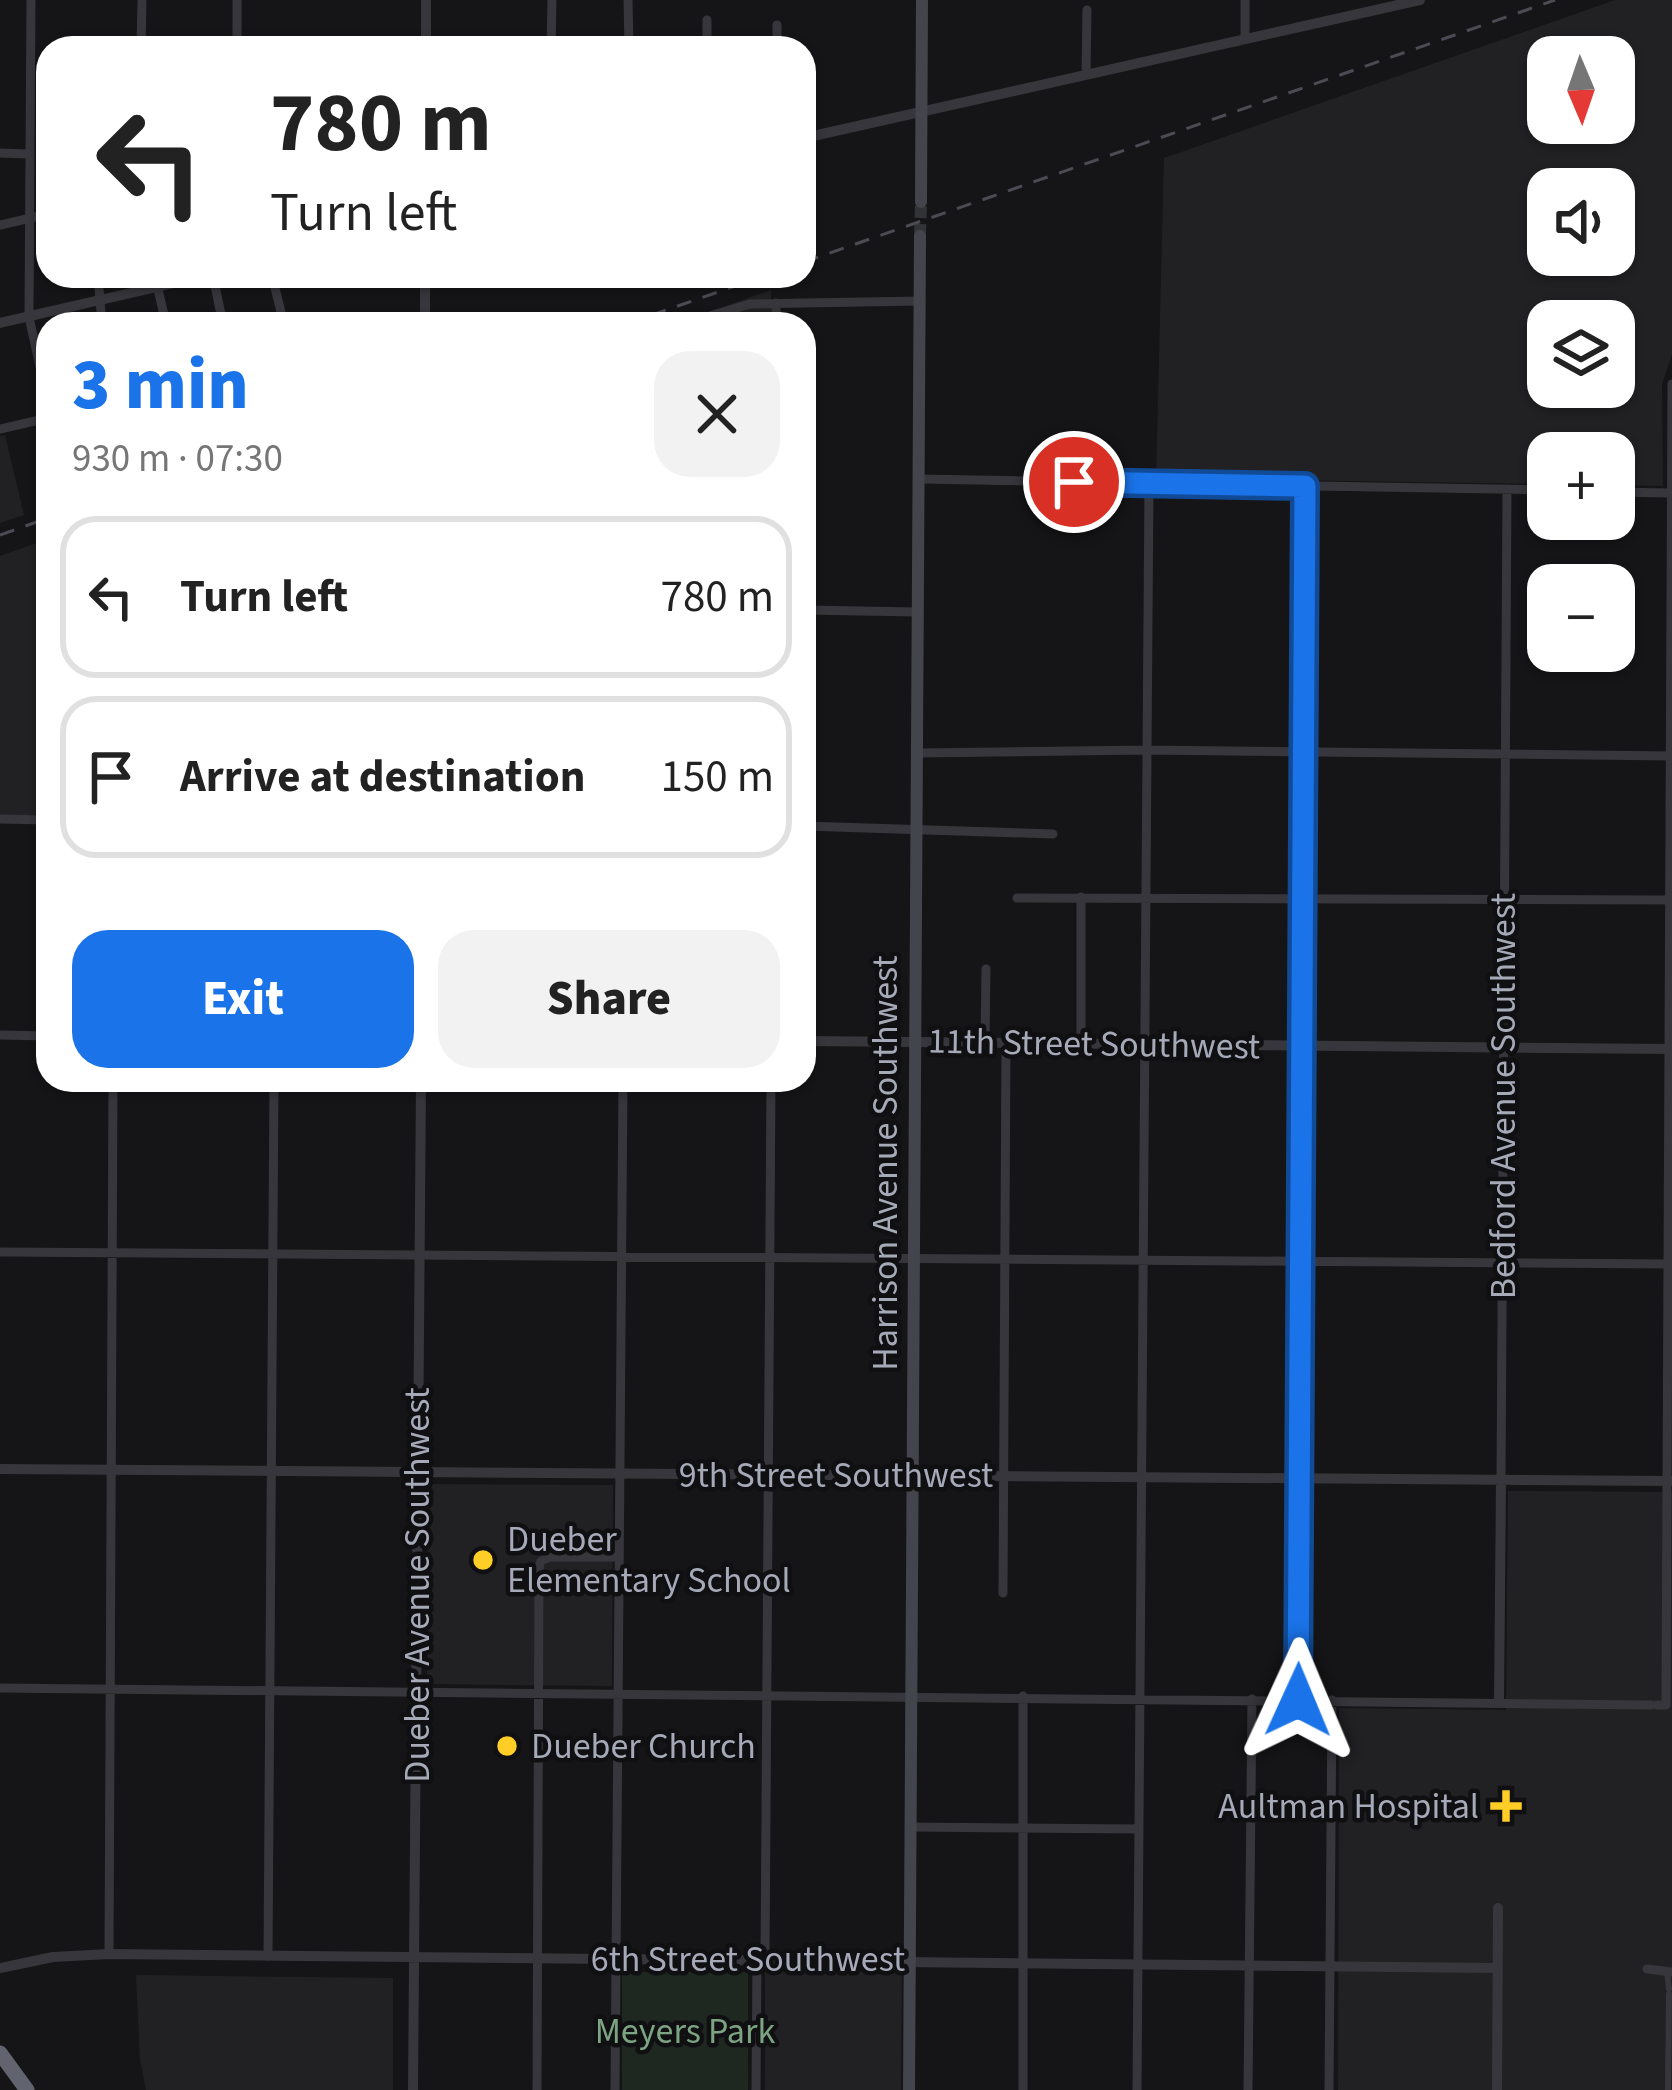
<!DOCTYPE html>
<meta charset="utf-8">
<style>
:root{--surface:#fff;--page:#f2f2f2;--text:#222;--muted:#767676;--line:#e0e0e0;--accent:#1a73e8}
body{margin:0;font-family:"Source Sans 3",sans-serif;background:var(--page);color:var(--text);height:100vh;display:flex;flex-direction:column;font-size:45px;white-space:nowrap}
*{box-sizing:border-box;margin:0}
p{font-size:39px;color:var(--muted)}
.icon{flex:none;width:66px;height:66px;fill:none;stroke:currentColor;stroke-width:2;stroke-linecap:round;stroke-linejoin:round}
.map{position:relative;flex:1;overflow:hidden}
.panel{position:absolute;left:36px;top:312px;width:780px;height:780px;display:flex;flex-direction:column;background:var(--surface);border-radius:36px;box-shadow:0 3px 9px #0004}
.panel>*{flex:none}
.guide{position:absolute;left:36px;top:36px;width:780px;height:252px;border-radius:36px;box-shadow:0 3px 9px #0004;background:#fff;color:var(--text);overflow:hidden}
.needle{width:78px;rotate:178deg}
.controls{position:absolute;left:1527px;top:36px;display:grid;gap:24px}
.controls a{display:grid;place-items:center;width:108px;height:108px;border-radius:24px;background:var(--surface);box-shadow:0 3px 9px #0004;font-size:60px}
.pin{position:absolute;display:grid;place-items:center;width:102px;height:102px;color:#fff;margin:-51px;border:6px solid #fff;border-radius:50%;box-shadow:0 3px 12px #0007}
.me{position:absolute;width:132px;margin:-66px;rotate:1deg;stroke-linejoin:round;filter:drop-shadow(0 0 9px #0008)}
.turn{display:flex;align-items:center;gap:42px;height:252px;padding:0 36px;font-size:54px}
.turn .icon{width:156px;height:156px;stroke-width:2.5}
.turn b{display:block;font-size:84px;line-height:102px}
.round{display:grid;place-items:center;flex:none;width:126px;height:126px;border-radius:36px;background:var(--page)}
.head{display:flex;align-items:center;justify-content:space-between;height:204px;padding:0 36px}
h1{font-size:72px;font-weight:800;line-height:90px;color:var(--accent)}
.button{display:flex;gap:24px;margin-top:auto;padding:24px 36px}
.button a{flex:1;height:138px;border-radius:36px;background:var(--accent);color:#fff;font-size:48px;font-weight:800;line-height:138px;text-align:center}
.button a+a{background:var(--page);color:var(--text)}
ul{padding:0;list-style:none}
li{display:flex;align-items:center;gap:36px;height:162px;margin:0 24px 18px;padding:0 12px;border:6px solid var(--line);border-radius:36px}
li div{flex:1}
li b{display:block;font-size:45px}
li em{font-style:normal}
.map>svg:first-child{display:block}
</style>
<div class="map">
<svg width="1672" height="2090" viewBox="0 0 1672 2090">
<rect width="100%" height="100%" fill="#151517"/>
<path fill="#212124" fill-rule="evenodd" d="M1615,0h57v354l-10,30 1,102 -49,-1v-32h-66v31l-392,-6 8,-320zM1614,57v66h-66v-66zM1614,189v66h-66v-66zM1614,321v66h-66v-66z
M771,290v34h-97z
M5,435l19,80 -24,8v-87z
M48,539v276h-48v-259z
M428,1484l185,1 -1,201 -185,-2z
M1508,1491l164,1v598h-334l1,-382 167,2z
M765,1971l137,1 -1,118h-136z
M136,1975l257,3v112h-247l-6,-30z"/>
<path fill="#1f2721" d="M622,1972h126v118h-126z"/>
<g fill="none" stroke-linecap="round" stroke-linejoin="round">
<path stroke="#323337" stroke-width="12" stroke-dasharray="12 6" stroke-linecap="butt" d="M920,236l1,-34"/>
<path stroke="#36363c" stroke-width="6" d="M1667,1972l2,17
M1668,2090l1,-96"/>
<path stroke="#36363c" stroke-width="9" d="M31,0l-2,317 19,86
M628,0l1,48
M1245,39v-39
M141,48l1,-48
M237,48v-48
M551,48l1,-48
M707,48v-28
M777,48v-23
M1086,74l1,-64
M0,153l28,1
M0,225l48,-11
M98,276l4,48
M155,276l11,48
M213,276l10,48
M272,276l12,48
M683,324l67,-20 170,-3
M776,324v-21
M0,429l48,-11
M919,479l629,11
M1614,492l55,1
M804,610l114,2
M917,753l230,-3 525,6
M0,819l48,1
M804,826l249,8
M1081,897v148
M1017,898l654,2
M0,1035l48,1
M985,1044l1,-75
M0,1252l1672,12
M1501,1481l6,-992
M1003,1593l3,-549
M0,1688l1651,17
M1298,1699l7,-1213
M1657,1705h9l6,-1321
M910,1827l229,2
M109,1954l4,-874
M268,1956l6,-876
M765,1960l6,-880
M1647,1969l25,3
M537,2090l2,-522 2,-7 9,-4h69
M615,2090l8,-1010
M756,2090l1,-130
M1023,2090v-394
M1137,2090l12,-1606
M1248,2090l4,-391
M1329,2090l3,-390"/>
<path stroke="#36363c" stroke-width="10" d="M426,48v-48
M804,138l616,-138
M425,276v48
M0,323l205,-47
M804,1041l868,8
M0,1469l1672,12
M1499,1702l2,-221
M0,1968l53,-11 56,-3 1389,14
M413,2090l8,-1010
M1497,2090l1,-182"/>
<path stroke="#44454c" stroke-width="12" d="M921,202l1,-202
M909,2090l11,-1854"/>
<path stroke="#61636e" stroke-width="15" d="M0,2053l27,37"/>
<path stroke="#4b4c53" stroke-width="3" stroke-dasharray="15 12" stroke-linecap="butt" d="M804,262l751,-262
M626,324l138,-48
M0,535l48,-17"/>
</g>
<g fill="none" stroke-linecap="round" stroke-linejoin="round">
<g stroke="#114b97" stroke-width="30">
<path id="route" d="M1074,482l231,4 -7,1214"/>
</g>
<use href="#route" stroke="#1a73e8" stroke-width="21"/>
</g>
<g fill="#fecd26" stroke="#101012" stroke-width="4.5">
<circle cx="483" cy="1560" r="12"/>
<circle cx="507" cy="1746" r="12"/>
<path d="M1500 1788h12v12h12v12h-12v12h-12v-12h-12v-12h12z"/>
</g>
<g text-anchor="middle" dominant-baseline="central" stroke-width="9" stroke-linejoin="round" paint-order="stroke">
<g font-size="36" fill="#a6a9b8" stroke="#101012">
<text transform="translate(1094 1044) rotate(1)">11th Street Southwest</text>
<text transform="translate(1503 1096) rotate(-90)">Bedford Avenue Southwest</text>
<text transform="translate(885 1163) rotate(-90)">Harrison Avenue Southwest</text>
<text x="836" y="1475">9th Street Southwest</text>
<text transform="translate(417 1585) rotate(-90)">Dueber Avenue Southwest</text>
<text x="748" y="1959">6th Street Southwest</text>
</g>
<g font-size="36" fill="#a6a9b8" stroke="#101012" text-anchor="start">
<text x="507" y="1539">Dueber<tspan x="507" dy="41">Elementary School</tspan></text>
<text x="531" y="1746">Dueber Church</text>
<text x="1479" y="1806" text-anchor="end">Aultman Hospital</text>
</g>
<g font-size="36" fill="#7ca483" stroke="#101012">
<text x="685" y="2031">Meyers Park</text>
</g>
</g>
</svg>
<div class="controls">
<a><svg class="needle" viewBox="-14 -14 28 28"><path d="M0-13l5 13h-10z" fill="#e53935"/><path d="M0 13l5-13h-10z" fill="#767676"/></svg></a>
<a><svg class="icon" aria-label="sound" viewBox="0 0 24 24"><path d="M4 9h4l5-4v14l-5-4H4zM17 9q2 3 0 6"/></svg></a>
<a><svg class="icon" aria-label="layers" viewBox="0 0 24 24"><path d="M12 4l9 5-9 5-9-5zM3 14l9 5 9-5"/></svg></a>
<a>+</a>
<a>−</a>
</div>
<div class="pin" style="left:1074px;top:482px;background:#d93025"><svg class="icon" aria-label="arrive" viewBox="0 0 24 24"><path d="M6 21V4h12l-3 4 3 4H6"/></svg></div>
<svg class="me" style="left:1298px;top:1700px" viewBox="-20 -20 40 40"><path d="M0-17L14 15 0 8-14 15z" fill="#1a73e8" stroke="#fff" stroke-width="4"/></svg>
<div class="guide">
<div class="turn"><svg class="icon" aria-label="left" viewBox="0 0 24 24"><path d="M17 20v-9H6M10 6l-5 5 5 5"/></svg><div><b>780 m</b>Turn left</div></div>
</div>
<section class="panel">
<div class="head"><div><h1>3 min</h1><p>930 m · 07:30</p></div><a class="round"><svg class="icon" aria-label="close" viewBox="0 0 24 24"><path d="M6 6l12 12M18 6L6 18"/></svg></a></div>
<ul>
<li><svg class="icon" aria-label="left" viewBox="0 0 24 24"><path d="M17 20v-9H6M10 6l-5 5 5 5"/></svg><div><b>Turn left</b></div><em>780 m</em></li>
<li><svg class="icon" aria-label="arrive" viewBox="0 0 24 24"><path d="M6 21V4h12l-3 4 3 4H6"/></svg><div><b>Arrive at destination</b></div><em>150 m</em></li>
</ul>
<div class="button"><a>Exit</a><a>Share</a></div>
</section>
</div>
